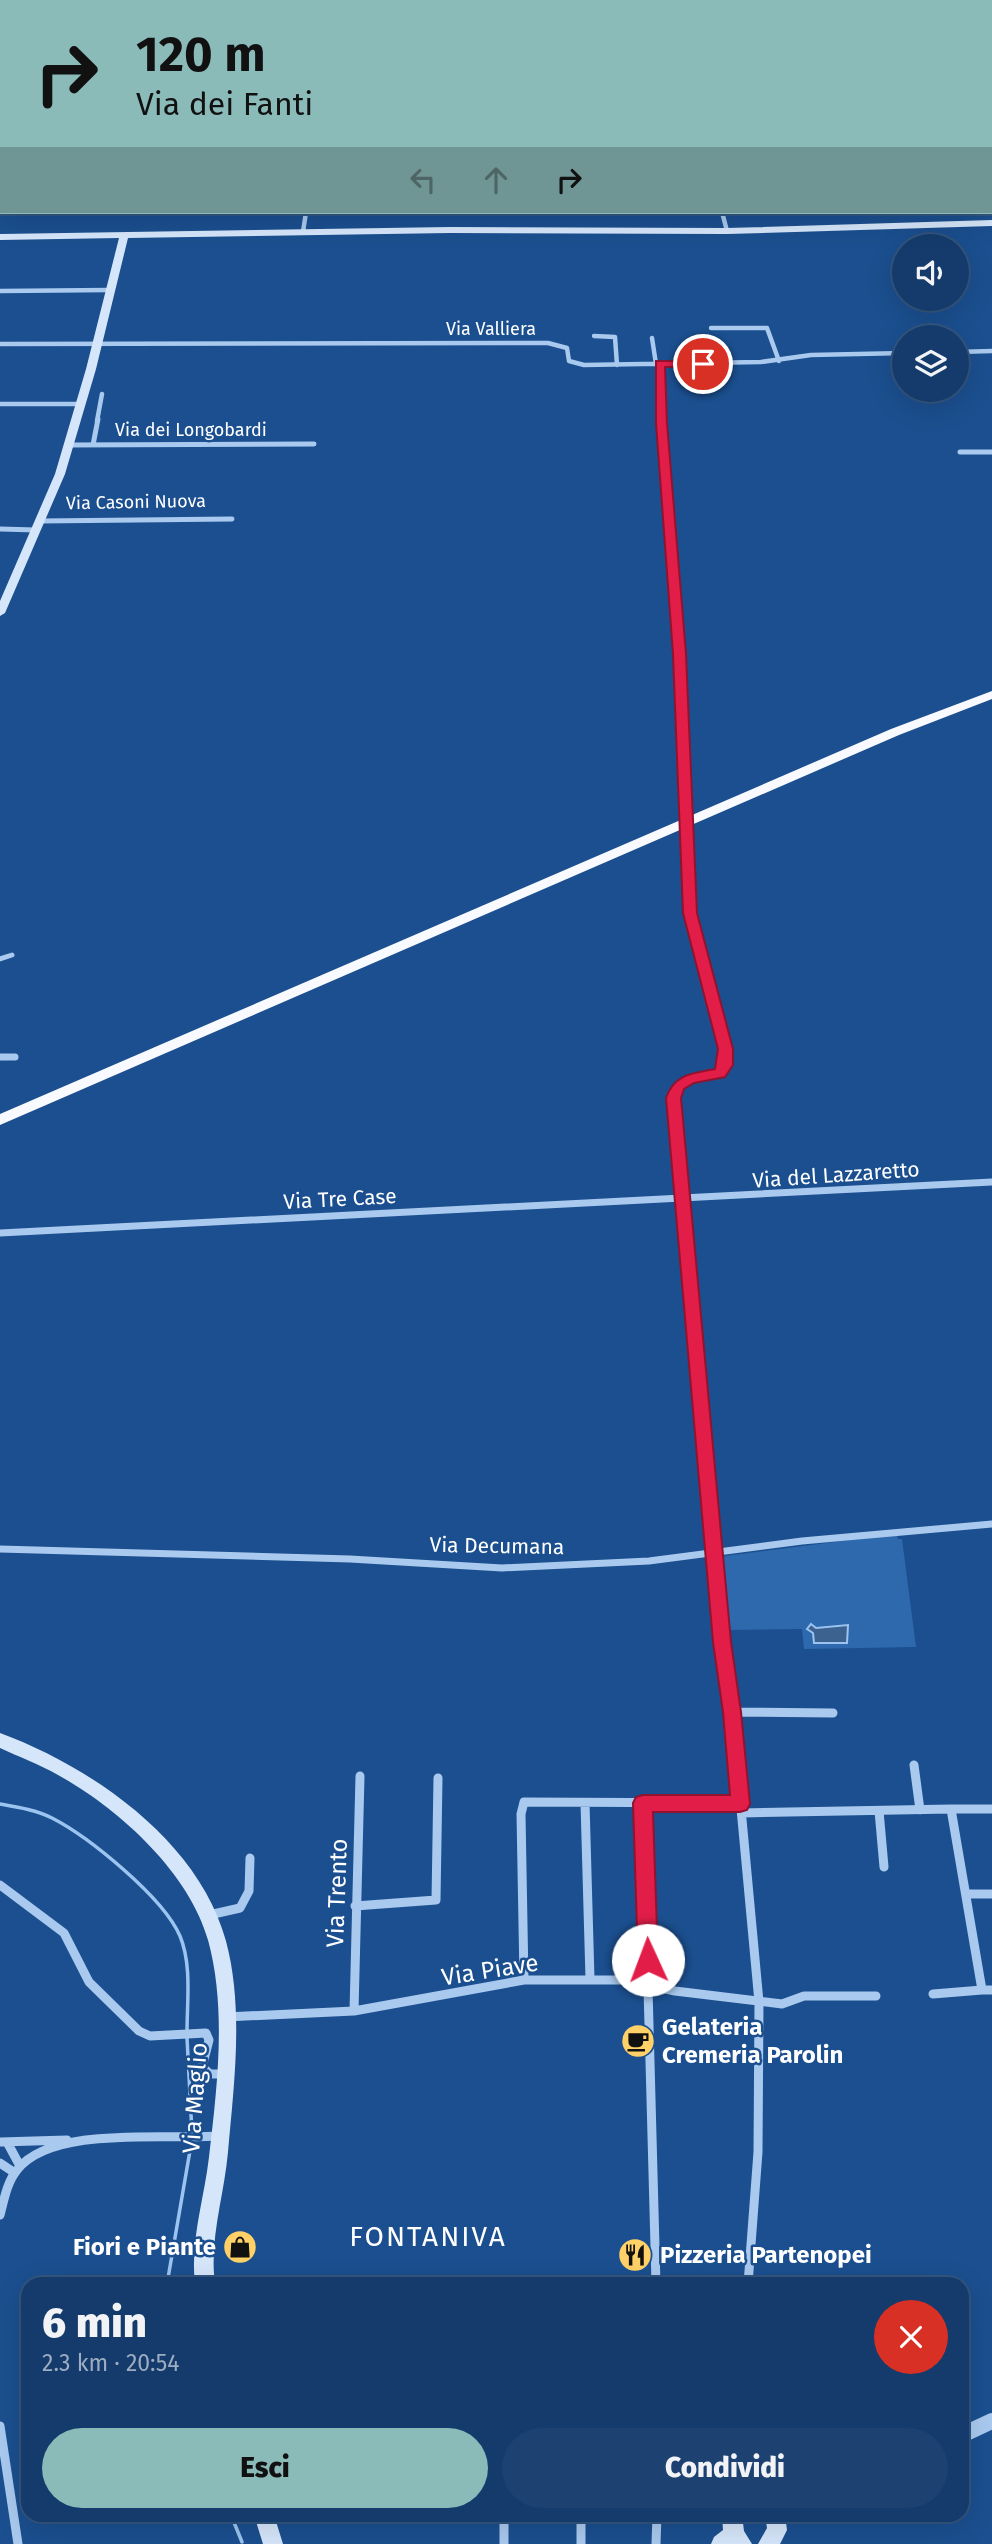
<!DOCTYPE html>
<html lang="it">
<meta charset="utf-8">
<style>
:root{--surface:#143b6b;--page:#1d4271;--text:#f1f3f6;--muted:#9dadc1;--line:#33557e;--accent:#8bbbb9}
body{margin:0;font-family:"Fira Sans",sans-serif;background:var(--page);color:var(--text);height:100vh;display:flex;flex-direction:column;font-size:26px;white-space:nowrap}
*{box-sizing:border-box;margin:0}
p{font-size:23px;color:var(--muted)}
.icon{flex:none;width:38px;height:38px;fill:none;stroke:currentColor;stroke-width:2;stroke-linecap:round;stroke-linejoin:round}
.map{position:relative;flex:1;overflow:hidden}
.details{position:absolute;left:21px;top:2277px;width:948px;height:245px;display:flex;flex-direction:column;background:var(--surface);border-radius:21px;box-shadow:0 7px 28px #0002,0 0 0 2px var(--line)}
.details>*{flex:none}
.hud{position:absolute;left:0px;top:0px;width:992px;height:214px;box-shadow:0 7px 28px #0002,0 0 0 2px var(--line);background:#8bbbb9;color:#111;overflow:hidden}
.controls{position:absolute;left:892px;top:234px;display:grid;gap:14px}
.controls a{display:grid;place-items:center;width:77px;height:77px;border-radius:50%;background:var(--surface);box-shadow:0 7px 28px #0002,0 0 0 2px var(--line);font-size:35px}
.pin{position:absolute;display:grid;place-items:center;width:60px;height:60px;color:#fff;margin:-30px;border:4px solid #fff;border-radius:50%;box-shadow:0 2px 7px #0007}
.me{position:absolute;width:77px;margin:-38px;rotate:358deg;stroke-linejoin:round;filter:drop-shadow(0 0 5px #0008)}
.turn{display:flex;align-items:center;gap:24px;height:147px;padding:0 21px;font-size:32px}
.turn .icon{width:91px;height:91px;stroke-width:2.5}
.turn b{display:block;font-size:49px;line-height:60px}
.lanes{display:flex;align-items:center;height:66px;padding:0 21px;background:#0003;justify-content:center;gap:35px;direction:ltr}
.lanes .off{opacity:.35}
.round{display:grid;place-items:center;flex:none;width:74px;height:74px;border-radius:37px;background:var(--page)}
.overview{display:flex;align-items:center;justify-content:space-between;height:119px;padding:0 21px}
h1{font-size:42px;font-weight:800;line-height:52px}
.cta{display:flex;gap:14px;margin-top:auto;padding:14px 21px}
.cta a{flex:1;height:80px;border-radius:42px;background:var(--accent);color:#111;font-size:28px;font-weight:800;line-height:80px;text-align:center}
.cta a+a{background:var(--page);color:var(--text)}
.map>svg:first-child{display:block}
</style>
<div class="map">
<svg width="992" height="2544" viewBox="0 0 992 2544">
<rect width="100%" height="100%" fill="#1b4f8f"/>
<path fill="#2e69ad" d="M897,1534l1,5h4l14,108 -112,2 -2,-20 -77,1 -6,-65 6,-9z"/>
<path fill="#3c6290" stroke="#9cc4f0" stroke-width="2" d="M811,1624l5,4 32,-3 -1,18h-33l-1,-10 -6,-4z"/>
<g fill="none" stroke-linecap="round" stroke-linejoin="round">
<path stroke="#9cc4f0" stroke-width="3.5" d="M0,1804c17,3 36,6 52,14 37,19 111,79 128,118 12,29 7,65 7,96
M187,2038l5,95
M167,2284l25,-145
M231,2515l11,27"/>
<path stroke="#a9c9ee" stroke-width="4.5" d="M722,212l5,19
M303,232l3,-20
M0,291l110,-1
M711,328h56l12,33
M594,336l21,1 2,28
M652,338l4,26
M0,344l548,-1 19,5 2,13 15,4 177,-3 50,-7 94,-2
M957,352l35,-1
M659,364l3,57
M0,404h80
M97,421l5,-27"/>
<path stroke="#a9c9ee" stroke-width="5" d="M662,419l18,278 4,112
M69,445l245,-1
M93,445l5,-26
M960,452h32
M40,521l192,-2
M0,529l36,1
M686,839l4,74 12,47
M0,959l12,-4"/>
<path stroke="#a9c9ee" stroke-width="7" d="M702,959c7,26 32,92 18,114l-30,6 -13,7 -4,12 51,556
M0,1057h15
M0,1233l992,-51
M0,1549l350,10 152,9 147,-7 153,-20 190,-17"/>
<path stroke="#a9c9ee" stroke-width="9" d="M723,1652l9,60 27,290 -1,150 -10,132
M732,1712l101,1
M914,1765l6,45
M585,1803l5,176
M643,1803l13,481
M951,1809h40
M879,1811l5,56
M742,1813l209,-4 31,181h10
M0,1885l64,48 25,49 50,49 11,5 56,-3 3,7 -7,27 8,7h14
M966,1894h26
M355,1906l81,-6 2,-122
M209,1915l31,-7 9,-17 1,-33
M524,1980l-3,-166 3,-12 216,1
M933,1994l49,-4
M354,2011l6,-235
M226,2017l128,-6 170,-31h100l51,11 107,13 22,-8h72
M0,2142l67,-2
M7,2142l13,24
M0,2163l15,10
M0,2215c4,-15 7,-33 17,-45 35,-45 150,-30 202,-34
M0,2426l18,118
M504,2515v29
M581,2515v29
M656,2544l1,-29"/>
<path stroke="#a9c9ee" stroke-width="16" d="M962,2435l30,-14"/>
<path fill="#d6e6fa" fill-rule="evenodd" d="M992,220v6l-265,8 -277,-1 -322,5 -32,131 -31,105 -60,139 -5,3v-15l55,-127 31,-105 33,-131 -119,2v-6l450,-7 277,1z
M0,1733c92,34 199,108 226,208 18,68 8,143 2,211 -4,45 -19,87 -13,132h-20c-5,-44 9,-84 14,-127 8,-69 18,-148 -1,-217 -19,-68 -90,-132 -150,-165 -19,-11 -39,-18 -58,-27z
M254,2515h20l9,29h-20z
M722,2515h20l2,16 8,13h-41l3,-7 9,-7z
M765,2515h20l2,15 -7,14h-22l9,-16z"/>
<path fill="#f8faff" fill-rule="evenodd" d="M992,691v8l-93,36 -899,390v-11l891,-385z"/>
<path stroke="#a9c9ee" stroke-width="5" d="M684,809l2,30"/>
</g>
<path fill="#e11d48" stroke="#92132f" stroke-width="2" d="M656,361h47l5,3 -5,3h-38l2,56 19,231 11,259 36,136v16l-8,12 -31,6 -10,6 -3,9 50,544 10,70 9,92 -3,6 -7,2h-87l5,148 -3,7 -7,3 -7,-3 -3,-7 -5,-157 3,-6 7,-2h87l-7,-83 -10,-70 -47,-544c8,-24 27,-25 49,-29l3,-20 -35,-136 -10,-259 -17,-231z"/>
<defs>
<g id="cafe-disc" transform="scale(1.75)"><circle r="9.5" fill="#ffd166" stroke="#1b4f8f"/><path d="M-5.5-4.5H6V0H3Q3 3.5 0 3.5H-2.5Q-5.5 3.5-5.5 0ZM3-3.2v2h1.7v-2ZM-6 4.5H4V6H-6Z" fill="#111"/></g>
<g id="shop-disc" transform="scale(1.75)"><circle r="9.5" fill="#ffd166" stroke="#1b4f8f"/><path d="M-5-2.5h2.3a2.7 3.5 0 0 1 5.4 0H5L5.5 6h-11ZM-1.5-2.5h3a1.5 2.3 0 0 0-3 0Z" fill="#111"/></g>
<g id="restaurant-disc" transform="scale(1.75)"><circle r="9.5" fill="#ffd166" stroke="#1b4f8f"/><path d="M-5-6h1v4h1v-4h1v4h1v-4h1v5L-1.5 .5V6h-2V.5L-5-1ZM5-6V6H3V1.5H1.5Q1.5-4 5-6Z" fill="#111"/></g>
</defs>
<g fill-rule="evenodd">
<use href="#cafe-disc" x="638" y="2041"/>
<use href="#shop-disc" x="240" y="2247"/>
<use href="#restaurant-disc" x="635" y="2255"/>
</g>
<g text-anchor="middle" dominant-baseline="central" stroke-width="5" stroke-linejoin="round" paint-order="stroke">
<g font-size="18" fill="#fff" stroke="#1b4f8f">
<text x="491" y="329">Via Valliera</text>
<text x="191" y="430">Via dei Longobardi</text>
<text transform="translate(136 502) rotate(-1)">Via Casoni Nuova</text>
</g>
<g font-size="21" fill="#fff" stroke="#1b4f8f">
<text transform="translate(836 1175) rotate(-4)">Via del Lazzaretto</text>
<text transform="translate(340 1199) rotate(-3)">Via Tre Case</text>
<text transform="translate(497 1546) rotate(1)">Via Decumana</text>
</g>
<g font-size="24" fill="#fff" stroke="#1b4f8f">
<text transform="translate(337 1893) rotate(-88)">Via Trento</text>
<text transform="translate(490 1970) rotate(-9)">Via Piave</text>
<text transform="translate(195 2098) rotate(-86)">Via Maglio</text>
</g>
<g font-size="24" font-weight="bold" fill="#fff" stroke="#1b4f8f" text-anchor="start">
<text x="662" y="2027">Gelateria<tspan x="662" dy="28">Cremeria Parolin</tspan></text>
<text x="216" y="2247" text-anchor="end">Fiori e Piante</text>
<text x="660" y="2255">Pizzeria Partenopei</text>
</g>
<g font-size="28" letter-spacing="2" fill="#fff" stroke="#1b4f8f">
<text x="428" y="2236">FONTANIVA</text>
</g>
</g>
</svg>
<div class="controls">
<a><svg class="icon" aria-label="sound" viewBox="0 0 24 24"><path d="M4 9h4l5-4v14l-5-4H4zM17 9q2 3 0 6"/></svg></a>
<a><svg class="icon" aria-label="layers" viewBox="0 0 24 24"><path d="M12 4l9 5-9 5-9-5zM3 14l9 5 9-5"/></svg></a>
</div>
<div class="pin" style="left:703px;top:364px;background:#d93025"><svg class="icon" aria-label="arrive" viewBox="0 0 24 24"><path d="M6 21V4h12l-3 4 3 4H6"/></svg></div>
<svg class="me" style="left:648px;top:1960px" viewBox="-20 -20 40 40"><circle r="19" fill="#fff"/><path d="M0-13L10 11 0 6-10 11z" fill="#e11d48"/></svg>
<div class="hud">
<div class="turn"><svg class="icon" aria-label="right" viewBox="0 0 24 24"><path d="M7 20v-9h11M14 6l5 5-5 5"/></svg><div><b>120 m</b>Via dei Fanti</div></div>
<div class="lanes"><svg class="icon off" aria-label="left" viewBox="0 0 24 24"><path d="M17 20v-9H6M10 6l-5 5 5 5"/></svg><svg class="icon off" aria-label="ahead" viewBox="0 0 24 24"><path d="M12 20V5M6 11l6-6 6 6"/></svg><svg class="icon" aria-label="right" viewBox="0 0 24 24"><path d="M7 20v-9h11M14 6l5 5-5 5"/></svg></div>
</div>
<section class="details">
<div class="overview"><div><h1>6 min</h1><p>2.3 km · 20:54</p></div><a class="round" style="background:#d93025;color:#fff"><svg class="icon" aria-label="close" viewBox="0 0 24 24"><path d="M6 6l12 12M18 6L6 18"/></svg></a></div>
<div class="cta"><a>Esci</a><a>Condividi</a></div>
</section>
</div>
